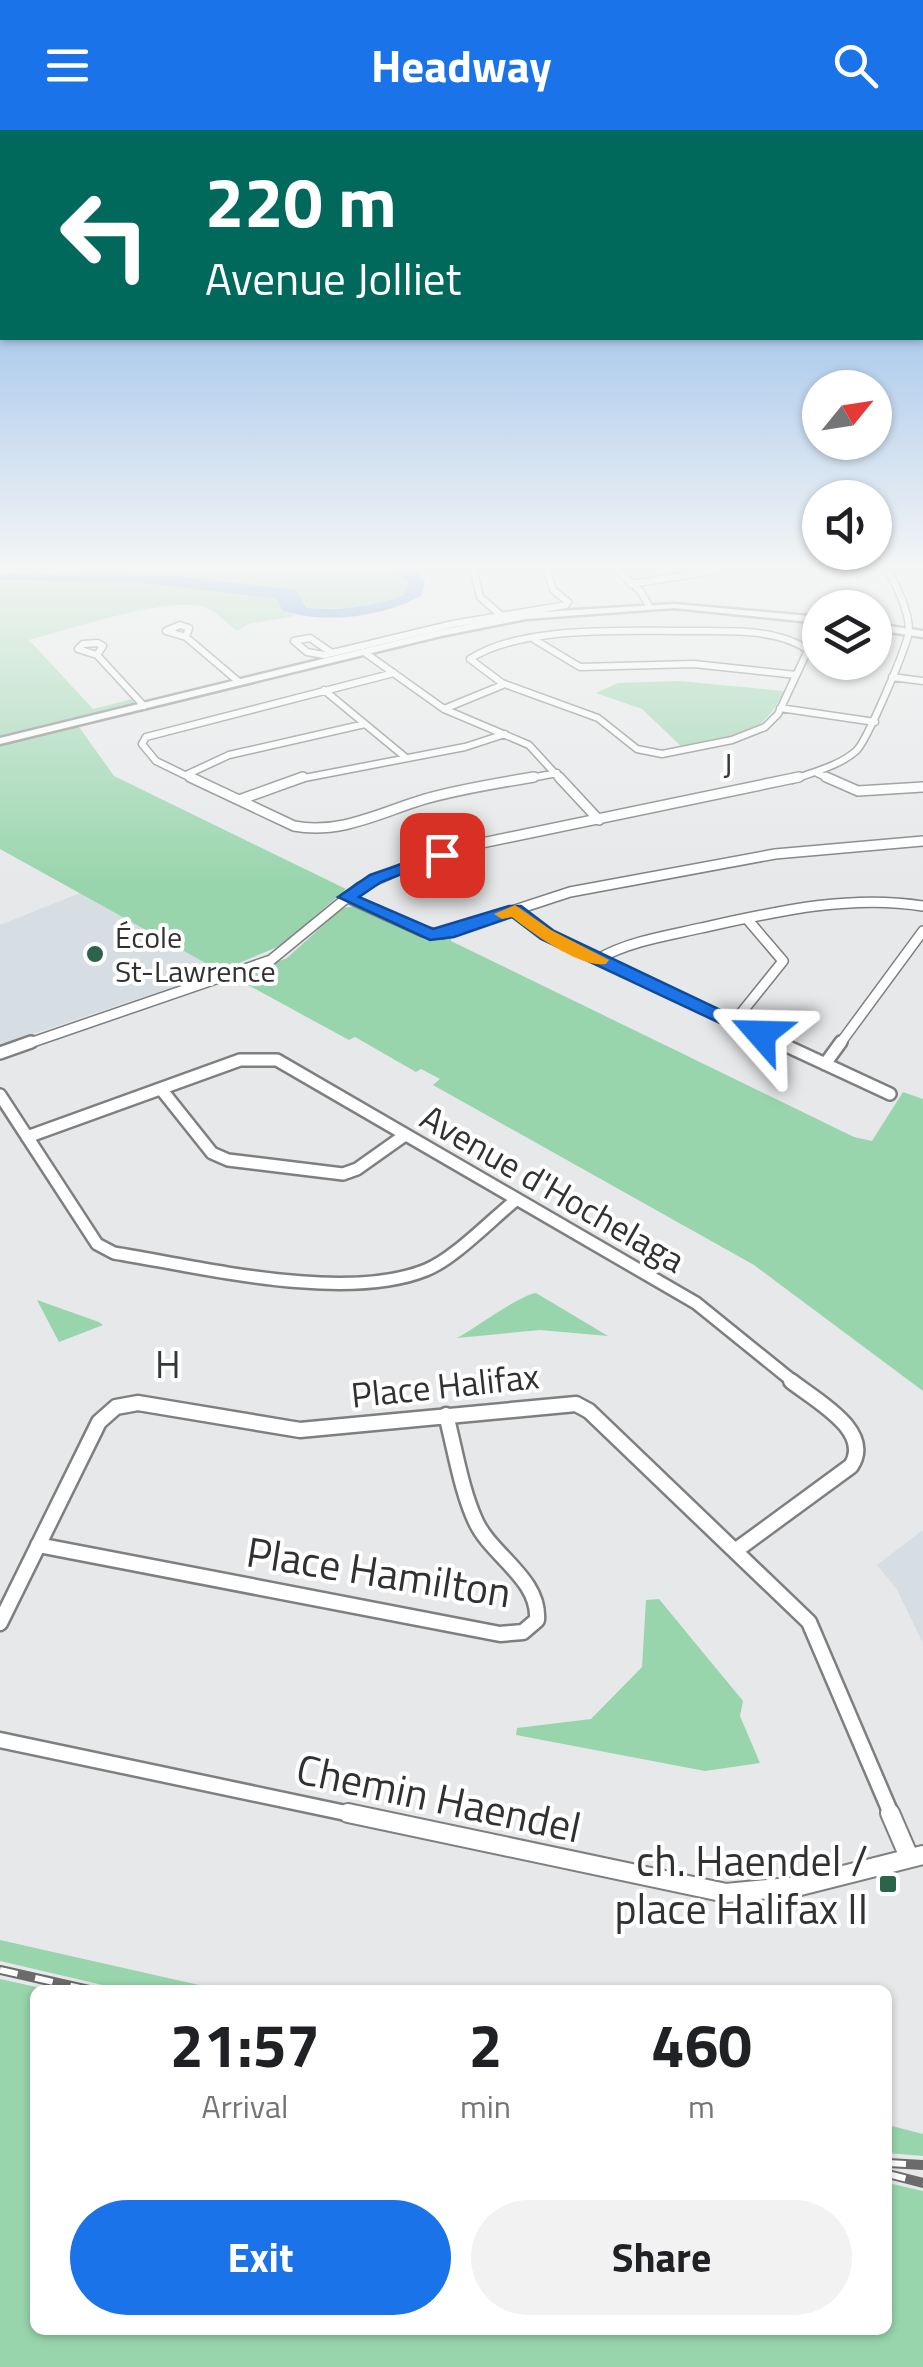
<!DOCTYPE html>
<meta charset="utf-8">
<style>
:root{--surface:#fff;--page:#f2f2f2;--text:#202124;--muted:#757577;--accent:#1a73e8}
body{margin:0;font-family:"Titillium Web",sans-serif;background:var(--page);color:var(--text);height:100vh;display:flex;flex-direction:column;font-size:38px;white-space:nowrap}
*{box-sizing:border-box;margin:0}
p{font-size:32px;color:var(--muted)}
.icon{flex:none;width:55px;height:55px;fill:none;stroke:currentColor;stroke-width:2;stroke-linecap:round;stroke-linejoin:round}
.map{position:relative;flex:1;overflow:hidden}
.panel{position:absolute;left:30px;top:1855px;width:862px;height:350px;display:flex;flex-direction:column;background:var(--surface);border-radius:15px;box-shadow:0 2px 8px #0004}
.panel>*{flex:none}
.guide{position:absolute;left:0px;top:0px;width:925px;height:210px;box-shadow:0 2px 8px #0004;background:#00695c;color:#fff;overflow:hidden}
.needle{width:65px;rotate:60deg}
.fabs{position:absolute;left:802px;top:240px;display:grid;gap:20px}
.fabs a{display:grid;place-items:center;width:90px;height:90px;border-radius:50%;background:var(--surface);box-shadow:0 2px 8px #0004;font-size:50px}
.pin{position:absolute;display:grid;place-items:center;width:85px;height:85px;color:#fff;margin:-42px;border-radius:20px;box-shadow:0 5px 15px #0006}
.me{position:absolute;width:110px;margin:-55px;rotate:295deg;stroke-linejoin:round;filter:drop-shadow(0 0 8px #0008)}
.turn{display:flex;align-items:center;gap:35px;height:210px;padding:0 40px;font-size:45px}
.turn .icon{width:130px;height:130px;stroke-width:2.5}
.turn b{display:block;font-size:70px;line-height:85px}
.eta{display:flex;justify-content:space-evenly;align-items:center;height:170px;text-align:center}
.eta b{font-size:60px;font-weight:700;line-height:70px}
.action{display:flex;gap:20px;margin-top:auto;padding:20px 40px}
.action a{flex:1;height:115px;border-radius:60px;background:var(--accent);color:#fff;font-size:40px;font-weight:700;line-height:115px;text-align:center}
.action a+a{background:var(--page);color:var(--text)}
header{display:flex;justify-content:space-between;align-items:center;height:130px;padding:0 40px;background:var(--accent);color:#fff;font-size:45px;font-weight:700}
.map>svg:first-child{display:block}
</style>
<header><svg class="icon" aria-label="menu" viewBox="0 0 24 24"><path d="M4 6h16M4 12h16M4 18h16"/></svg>Headway<svg class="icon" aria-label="search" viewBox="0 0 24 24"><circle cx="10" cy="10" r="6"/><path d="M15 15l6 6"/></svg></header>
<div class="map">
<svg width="923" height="2237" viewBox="0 0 923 2237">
<rect width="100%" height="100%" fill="#e7e8e9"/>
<path fill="#d6dde3" d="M80,763l140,78 -220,74v-120z
M923,1400v113l-27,-55 -19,-23z"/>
<path fill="#98d5ac" d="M0,441h395l9,5 4,12c-15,23 -64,19 -89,21l-11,-1 -12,-18 -119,-14z
M0,450l142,3 135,16 5,11 13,6 -47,8 -11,7c-9,-7 -20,-19 -31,-23 -32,-14 -142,23 -177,32l64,69 40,-10 1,5 -134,34z
M679,551l105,10c-24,50 -52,46 -101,57l-41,-39 -46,-16 22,-10z
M79,597l35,49 232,113 -64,56 -62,26 -220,-122v-103z
M356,776l65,29h31l-1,6 403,196 18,4 31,-49 20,7v292l-169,-126 -321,-180 7,-6 -19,-10 -5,3 -61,-35 -6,3 -114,-62 52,-20 55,-50z
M536,1163l72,43 -68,-6 -83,8c20,-11 61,-42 79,-45z
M37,1170l62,22 4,3 -44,17z
M659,1469l84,102 -3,15 20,47 -55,8 -189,-36 1,-7 74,-9 51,-52 4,-67z
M0,1810l221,50h-97l-124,-29z
M0,1849l50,11h-15v340h853v-147l35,8v176h-923z
M888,1995l35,9v22l-35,-3z"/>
<path fill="#5994de" d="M395,441h21l9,9 -3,15c-37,22 -100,30 -140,15l-5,-11 -135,-16 -142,-3v-7l177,3 119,14 11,18c32,3 68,-1 97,-13l4,-13z"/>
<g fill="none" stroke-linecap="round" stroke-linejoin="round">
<g stroke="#7d7f80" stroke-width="9">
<path id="minor-far4" d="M474,441l6,26 24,21
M619,441l22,21 8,14
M631,454l82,-13
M180,495l9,3 -3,9 -20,-6z
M679,501c40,1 95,-5 129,19l-30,64 -13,13 -33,13 -70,14 -25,-5 -39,-31 -96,-35 -32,-24c51,-33 149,-28 209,-28z
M186,507l53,45
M535,510l45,27 114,-3 102,11
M98,513l5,3 -6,9 -19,-6 5,-5z
M364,522l80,57 85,36 32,35
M332,523l-22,-15 -16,3 13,11 17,3 129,-31 113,-19 2,-3 -15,-12 -6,-19
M97,525l47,51
M892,547l31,4
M324,560l81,67
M780,578l95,14
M444,579l61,-25
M817,643l15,7
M186,645l43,-20 136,-31
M195,650l-39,-19 -14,-17 4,-7 248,-64
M294,650l171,-33 40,-13
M520,650l37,-7
M792,650c21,-8 47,-14 64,-29 11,-10 52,-106 53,-121 0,-18 -12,-44 -21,-59"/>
</g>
<g stroke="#7d7f80" stroke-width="12">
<path id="minor-far3" d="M190,647l104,49c47,9 87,-14 131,-27 35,-10 73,-16 109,-22
M559,647l40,43
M826,647l32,14 65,-4
M239,670l64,-23
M346,767l77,35 19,2 128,-42 205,-38 148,-13
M515,780l36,27 233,108
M598,829c32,-18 68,-23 103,-31 73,-16 148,-34 222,-22
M734,892l49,-61 -35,-41
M24,915l247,-85 89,-73 43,-19 79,-25 317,-66
M839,915l84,-114"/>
</g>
<g stroke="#7d7f80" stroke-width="16">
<path id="minor-far2" d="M778,912l112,52
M0,923l31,-11
M825,934l16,-22
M161,959l51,64 16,7 115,14 14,-5 48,-34
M0,965l97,149 17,9c86,14 231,50 312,17 28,-11 66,-51 91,-71
M27,1007l213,-77h37l419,243 99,80"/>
</g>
<g stroke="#7d7f80" stroke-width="19">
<path id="minor-far1" d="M38,1415l462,89 23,-2 14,-12c3,-41 -45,-64 -61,-98 -15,-32 -21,-73 -30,-107
M735,1421l116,-85c23,-35 -36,-66 -60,-85
M0,1493l99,-201 17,-15 22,-4 162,27 276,-26 13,7 220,211 83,194
M0,1610l360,76"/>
</g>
<g stroke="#7d7f80" stroke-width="22">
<path id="minor" d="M348,1683l378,80 74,-7 123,-31
M890,1683l19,44"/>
</g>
<g stroke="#7d7f80" stroke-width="5">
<path id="tertiary" d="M674,474l146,13v6l-146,-15 -148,11 -85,17 -441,108v-6l441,-108 85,-17z
M875,494l48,7v6l-48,-7z"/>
</g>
<use href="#minor-far4" stroke="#fff" stroke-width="6"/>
<use href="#minor-far3" stroke="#fff" stroke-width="9"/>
<use href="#minor-far2" stroke="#fff" stroke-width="11"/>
<use href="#minor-far1" stroke="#fff" stroke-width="14"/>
<use href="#minor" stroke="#fff" stroke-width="18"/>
<use href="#tertiary" fill="#fff" fill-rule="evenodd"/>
<g stroke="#6b6b6c" stroke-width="10">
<path id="rail" d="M0,1840l89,20
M888,2033l35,2
M888,2044l35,9"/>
</g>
<use href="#rail" stroke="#fff" stroke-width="6" stroke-dasharray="18" stroke-linecap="butt"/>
</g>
<linearGradient id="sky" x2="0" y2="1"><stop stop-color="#6fa7e4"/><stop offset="0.58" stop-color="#f4f5f5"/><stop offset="1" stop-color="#f4f5f5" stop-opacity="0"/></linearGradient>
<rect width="923" height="754" fill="url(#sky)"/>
<path fill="#1a73e8" stroke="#114b97" stroke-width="2.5" d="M436,722l14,3 -69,27 -22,15 74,32 76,-23h12l33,25 217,103 -3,5h-14l-213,-100 -29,-22 -58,20 -24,3 -92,-43 32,-22z"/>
<path fill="#f59e0b" d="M515,775l36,25 58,30 -3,4c-26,4 -74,-31 -94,-47l-10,2 -8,-5z"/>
<g fill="#2c644b" stroke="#fff" stroke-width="4">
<circle cx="95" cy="824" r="10"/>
<rect x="878" y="1744" width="20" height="20" rx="5"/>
</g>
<g text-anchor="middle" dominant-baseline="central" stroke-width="8" stroke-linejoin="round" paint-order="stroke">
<g font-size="30" fill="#313132" stroke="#fff" text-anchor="start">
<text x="115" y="807">École<tspan x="115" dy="34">St-Lawrence</tspan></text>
</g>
<g font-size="32" letter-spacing="2.5" fill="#373839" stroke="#fff">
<text x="729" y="634">J</text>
</g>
<g font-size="35" fill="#313132" stroke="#fff">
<text transform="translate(553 1058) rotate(30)">Avenue d'Hochelaga</text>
<text transform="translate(445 1255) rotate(-6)">Place Halifax</text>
</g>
<g font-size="38" letter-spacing="2.5" fill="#373839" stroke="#fff">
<text x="169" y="1234">H</text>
</g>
<g font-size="42" fill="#313132" stroke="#fff">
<text transform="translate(379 1441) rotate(9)">Place Hamilton</text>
<text transform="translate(439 1667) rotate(12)">Chemin Haendel</text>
</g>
<g font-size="42" fill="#313132" stroke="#fff" text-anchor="end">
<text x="868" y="1730">ch. Haendel /<tspan x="868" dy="48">place Halifax II</tspan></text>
</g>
</g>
</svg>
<div class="fabs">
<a><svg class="needle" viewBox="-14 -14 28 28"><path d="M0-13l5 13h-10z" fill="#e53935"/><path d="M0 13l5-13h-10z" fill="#757577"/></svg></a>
<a><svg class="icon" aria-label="sound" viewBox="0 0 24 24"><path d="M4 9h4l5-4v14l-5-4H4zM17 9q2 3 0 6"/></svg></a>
<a><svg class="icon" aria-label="layers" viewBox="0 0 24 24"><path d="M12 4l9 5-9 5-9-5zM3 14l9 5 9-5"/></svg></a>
</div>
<div class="pin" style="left:442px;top:725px;background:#d93025"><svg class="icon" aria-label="arrive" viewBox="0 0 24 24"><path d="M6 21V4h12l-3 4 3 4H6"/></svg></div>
<svg class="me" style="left:761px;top:904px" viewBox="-20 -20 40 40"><path d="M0-17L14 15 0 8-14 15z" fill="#1a73e8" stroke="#fff" stroke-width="4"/></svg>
<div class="guide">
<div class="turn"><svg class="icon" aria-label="left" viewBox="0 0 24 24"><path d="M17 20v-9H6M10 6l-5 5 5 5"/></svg><div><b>220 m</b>Avenue Jolliet</div></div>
</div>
<section class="panel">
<div class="eta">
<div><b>21:57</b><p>Arrival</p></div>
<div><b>2</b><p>min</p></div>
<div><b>460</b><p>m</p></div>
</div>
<div class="action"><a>Exit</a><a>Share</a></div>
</section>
</div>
